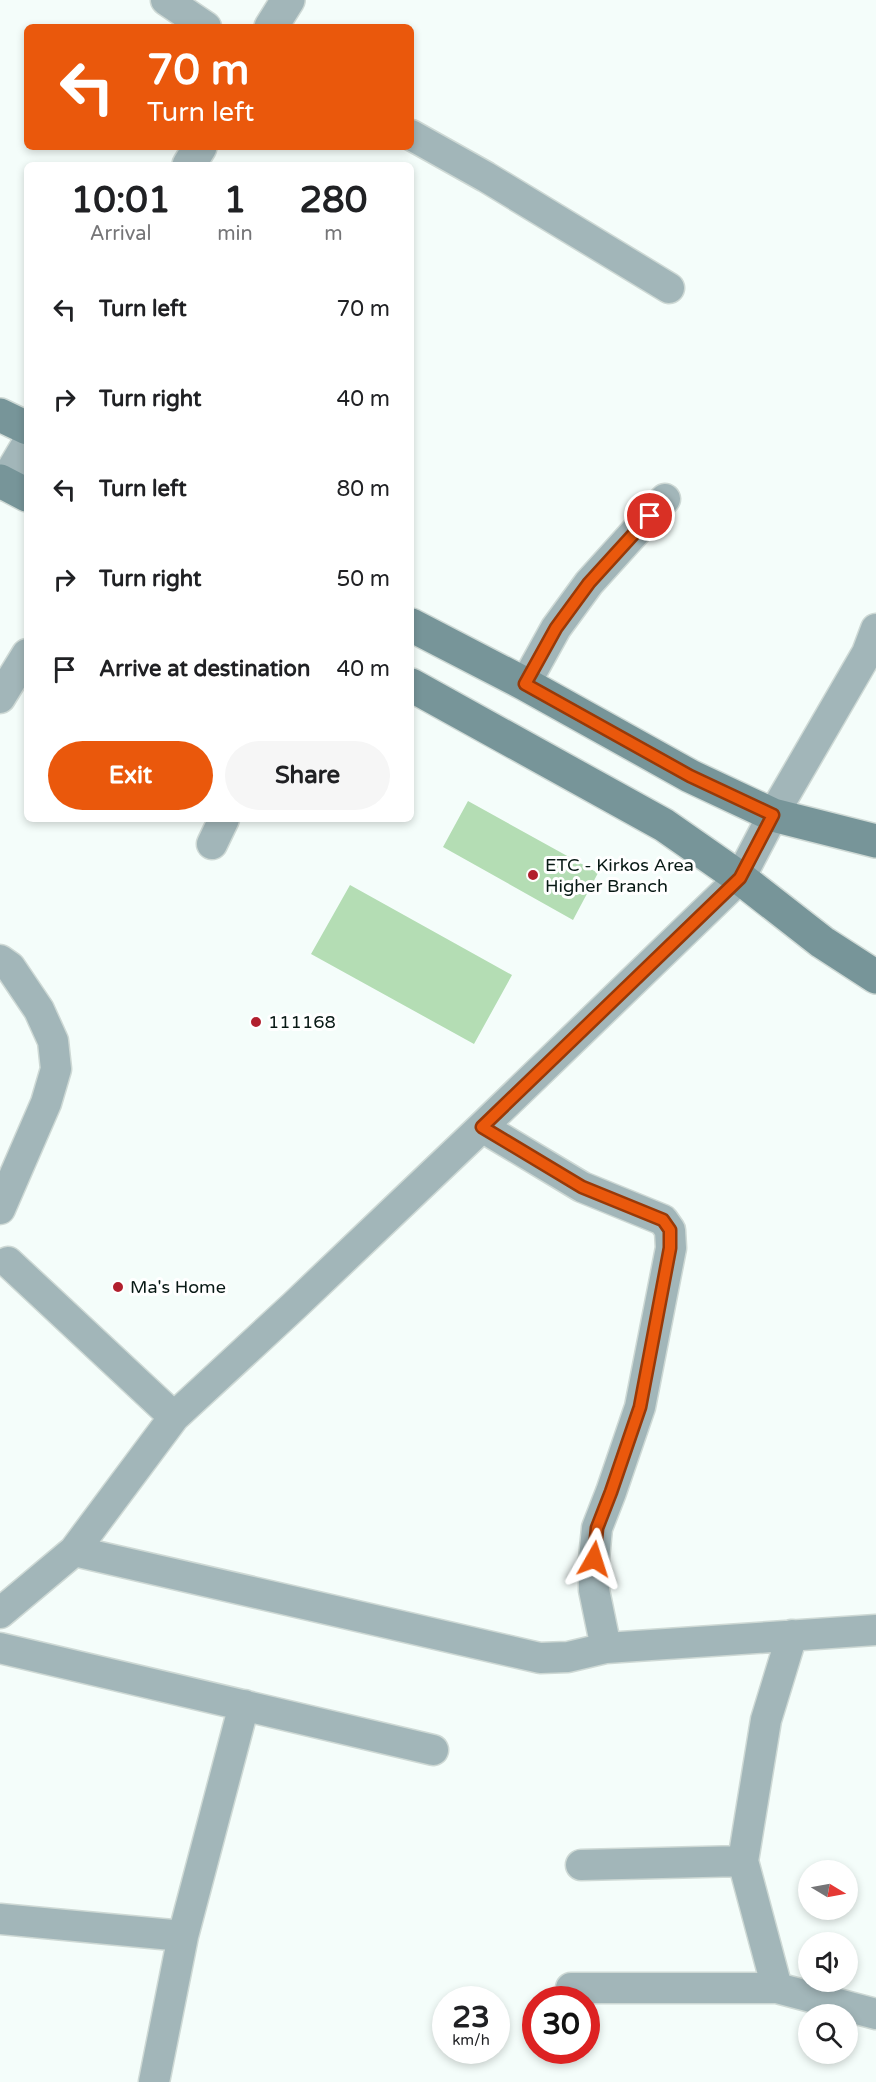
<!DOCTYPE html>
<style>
:root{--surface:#fff;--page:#f6f6f6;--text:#202124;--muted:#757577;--accent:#ea580c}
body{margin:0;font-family:"Varela Round",sans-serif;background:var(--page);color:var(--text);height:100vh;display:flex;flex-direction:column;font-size:22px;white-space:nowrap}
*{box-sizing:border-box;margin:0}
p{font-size:20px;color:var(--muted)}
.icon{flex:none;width:33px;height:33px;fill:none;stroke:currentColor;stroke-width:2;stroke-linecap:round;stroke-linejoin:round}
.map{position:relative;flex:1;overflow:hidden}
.sheet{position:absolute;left:24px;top:162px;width:390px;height:660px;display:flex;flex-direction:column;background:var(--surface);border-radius:9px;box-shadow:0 3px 9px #0003}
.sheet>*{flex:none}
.guide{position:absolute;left:24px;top:24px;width:390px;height:126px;border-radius:9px;box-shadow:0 3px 9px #0003;background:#ea580c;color:#fff;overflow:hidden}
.needle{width:39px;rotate:100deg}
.tools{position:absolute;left:798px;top:1860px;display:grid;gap:12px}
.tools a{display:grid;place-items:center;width:60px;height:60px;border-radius:50%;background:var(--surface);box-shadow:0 3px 9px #0003;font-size:30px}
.speed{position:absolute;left:432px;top:1986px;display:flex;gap:12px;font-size:30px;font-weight:700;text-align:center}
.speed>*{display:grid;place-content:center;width:78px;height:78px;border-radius:50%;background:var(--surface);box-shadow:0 3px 9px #0003;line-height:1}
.speed small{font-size:15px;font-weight:400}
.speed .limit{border:9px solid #d22;background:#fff;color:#111}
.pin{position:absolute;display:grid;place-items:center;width:51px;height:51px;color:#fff;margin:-26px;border:3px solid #fff;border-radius:50%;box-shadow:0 2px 6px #0007}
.me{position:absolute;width:66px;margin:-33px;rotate:6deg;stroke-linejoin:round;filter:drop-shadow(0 0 4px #0008)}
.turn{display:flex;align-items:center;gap:21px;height:126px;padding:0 24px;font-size:27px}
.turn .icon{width:78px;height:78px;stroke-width:2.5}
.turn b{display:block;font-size:42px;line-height:51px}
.eta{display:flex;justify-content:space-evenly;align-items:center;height:102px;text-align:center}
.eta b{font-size:36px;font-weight:700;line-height:42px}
.primary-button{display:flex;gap:12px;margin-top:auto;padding:12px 24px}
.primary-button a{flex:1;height:69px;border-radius:36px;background:var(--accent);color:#fff;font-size:24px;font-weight:700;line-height:69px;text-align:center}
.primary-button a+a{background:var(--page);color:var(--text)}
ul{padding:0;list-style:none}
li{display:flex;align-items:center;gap:18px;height:90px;padding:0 24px}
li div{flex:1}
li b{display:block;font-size:22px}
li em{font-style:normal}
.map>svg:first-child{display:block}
</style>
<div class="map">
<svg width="876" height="2082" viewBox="0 0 876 2082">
<rect width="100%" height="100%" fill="#f4fdfa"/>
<path fill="#b4ddb4" d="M468,801l130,72 -25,47 -130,-73z
M350,885l162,90 -38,69 -163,-90z"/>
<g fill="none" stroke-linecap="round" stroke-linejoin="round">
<g stroke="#ced9d5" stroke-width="33">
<path id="minor" d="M166,0l40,27
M411,135l75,42 183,111
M525,684l31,-56 33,-45 76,-84
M0,698l27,-44
M212,844l12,-25
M0,960l10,7 29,43 14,31 3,28 -10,34 -46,106
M482,1127l100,60 81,33 7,10 1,18 -31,159 -29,85 -14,36 -3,31v31l12,58
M8,1262l166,155
M74,1551l466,107 28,-1 38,-9 270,-18
M0,1613l74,-62 100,-134 120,-111 188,-179 258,-249 33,-63 94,-162 9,-24
M0,1648l433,102
M581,1865l162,-4
M0,1919l183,17 -29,146
M183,1936l61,-231
M571,1988h206l99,26
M777,1988l-34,-127 23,-141 26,-85"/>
</g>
<g stroke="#ced9d5" stroke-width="36">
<path id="tertiary" d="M271,27l17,-27
M189,165l11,-18
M5,484l22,-37"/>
</g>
<g stroke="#ced9d5" stroke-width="36">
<path id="secondary" d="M0,415l27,13
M0,481l27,14
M411,625l114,59 165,92 83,39 103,26
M411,685l253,140 76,53 82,64 54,35"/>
</g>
<use href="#minor" stroke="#a2b6b9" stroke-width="30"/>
<use href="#tertiary" stroke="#a2b6b9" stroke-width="33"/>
<use href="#secondary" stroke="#779599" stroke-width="33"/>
</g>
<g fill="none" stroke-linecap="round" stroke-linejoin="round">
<g stroke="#983908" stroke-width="15">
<path id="route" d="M594,1559l3,-31 14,-36 29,-85 30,-159v-18l-7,-10 -81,-33 -100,-60 258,-249 33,-63 -83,-39 -165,-92 31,-56 33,-45 61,-67"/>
</g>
<use href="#route" stroke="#ea580c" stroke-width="10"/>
</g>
<g fill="#b11f2d" stroke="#fff" stroke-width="2">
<circle cx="533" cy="875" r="6"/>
<circle cx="256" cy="1022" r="6"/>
<circle cx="118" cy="1287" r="6"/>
</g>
<g text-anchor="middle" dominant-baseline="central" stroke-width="6" stroke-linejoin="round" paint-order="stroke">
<g font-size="18" fill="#081915" stroke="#fff" text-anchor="start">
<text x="545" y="865">ETC - Kirkos Area<tspan x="545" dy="21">Higher Branch</tspan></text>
<text x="268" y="1022">111168</text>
<text x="130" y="1287">Ma's Home</text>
</g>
</g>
</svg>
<div class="tools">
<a><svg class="needle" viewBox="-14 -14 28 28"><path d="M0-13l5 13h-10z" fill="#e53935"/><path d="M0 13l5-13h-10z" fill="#757577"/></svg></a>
<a><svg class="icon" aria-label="sound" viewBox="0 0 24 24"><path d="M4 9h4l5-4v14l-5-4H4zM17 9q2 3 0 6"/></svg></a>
<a><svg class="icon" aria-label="search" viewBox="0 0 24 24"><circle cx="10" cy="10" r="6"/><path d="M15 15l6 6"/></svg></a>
</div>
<div class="speed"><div>23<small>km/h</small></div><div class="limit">30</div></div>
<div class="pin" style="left:650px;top:516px;background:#d93025"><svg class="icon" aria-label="arrive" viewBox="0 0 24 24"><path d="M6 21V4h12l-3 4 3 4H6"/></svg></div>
<svg class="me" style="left:594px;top:1559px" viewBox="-20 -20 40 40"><path d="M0-17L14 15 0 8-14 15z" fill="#ea580c" stroke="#fff" stroke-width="4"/></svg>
<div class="guide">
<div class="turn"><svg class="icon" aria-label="left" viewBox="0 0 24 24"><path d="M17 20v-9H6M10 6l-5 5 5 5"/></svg><div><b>70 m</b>Turn left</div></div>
</div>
<section class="sheet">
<div class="eta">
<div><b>10:01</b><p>Arrival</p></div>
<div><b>1</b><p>min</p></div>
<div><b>280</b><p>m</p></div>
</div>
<ul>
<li><svg class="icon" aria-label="left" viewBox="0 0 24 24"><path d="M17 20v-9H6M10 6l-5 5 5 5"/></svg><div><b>Turn left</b></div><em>70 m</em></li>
<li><svg class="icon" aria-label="right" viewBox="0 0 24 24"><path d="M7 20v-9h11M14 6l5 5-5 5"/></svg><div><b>Turn right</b></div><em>40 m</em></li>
<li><svg class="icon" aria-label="left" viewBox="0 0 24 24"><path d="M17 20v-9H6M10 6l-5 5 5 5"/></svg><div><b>Turn left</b></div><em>80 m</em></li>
<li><svg class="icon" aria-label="right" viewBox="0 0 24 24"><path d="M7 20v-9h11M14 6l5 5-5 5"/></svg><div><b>Turn right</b></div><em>50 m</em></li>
<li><svg class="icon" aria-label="arrive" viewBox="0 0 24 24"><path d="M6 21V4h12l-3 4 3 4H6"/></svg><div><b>Arrive at destination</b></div><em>40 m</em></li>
</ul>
<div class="primary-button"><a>Exit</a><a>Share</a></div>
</section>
</div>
